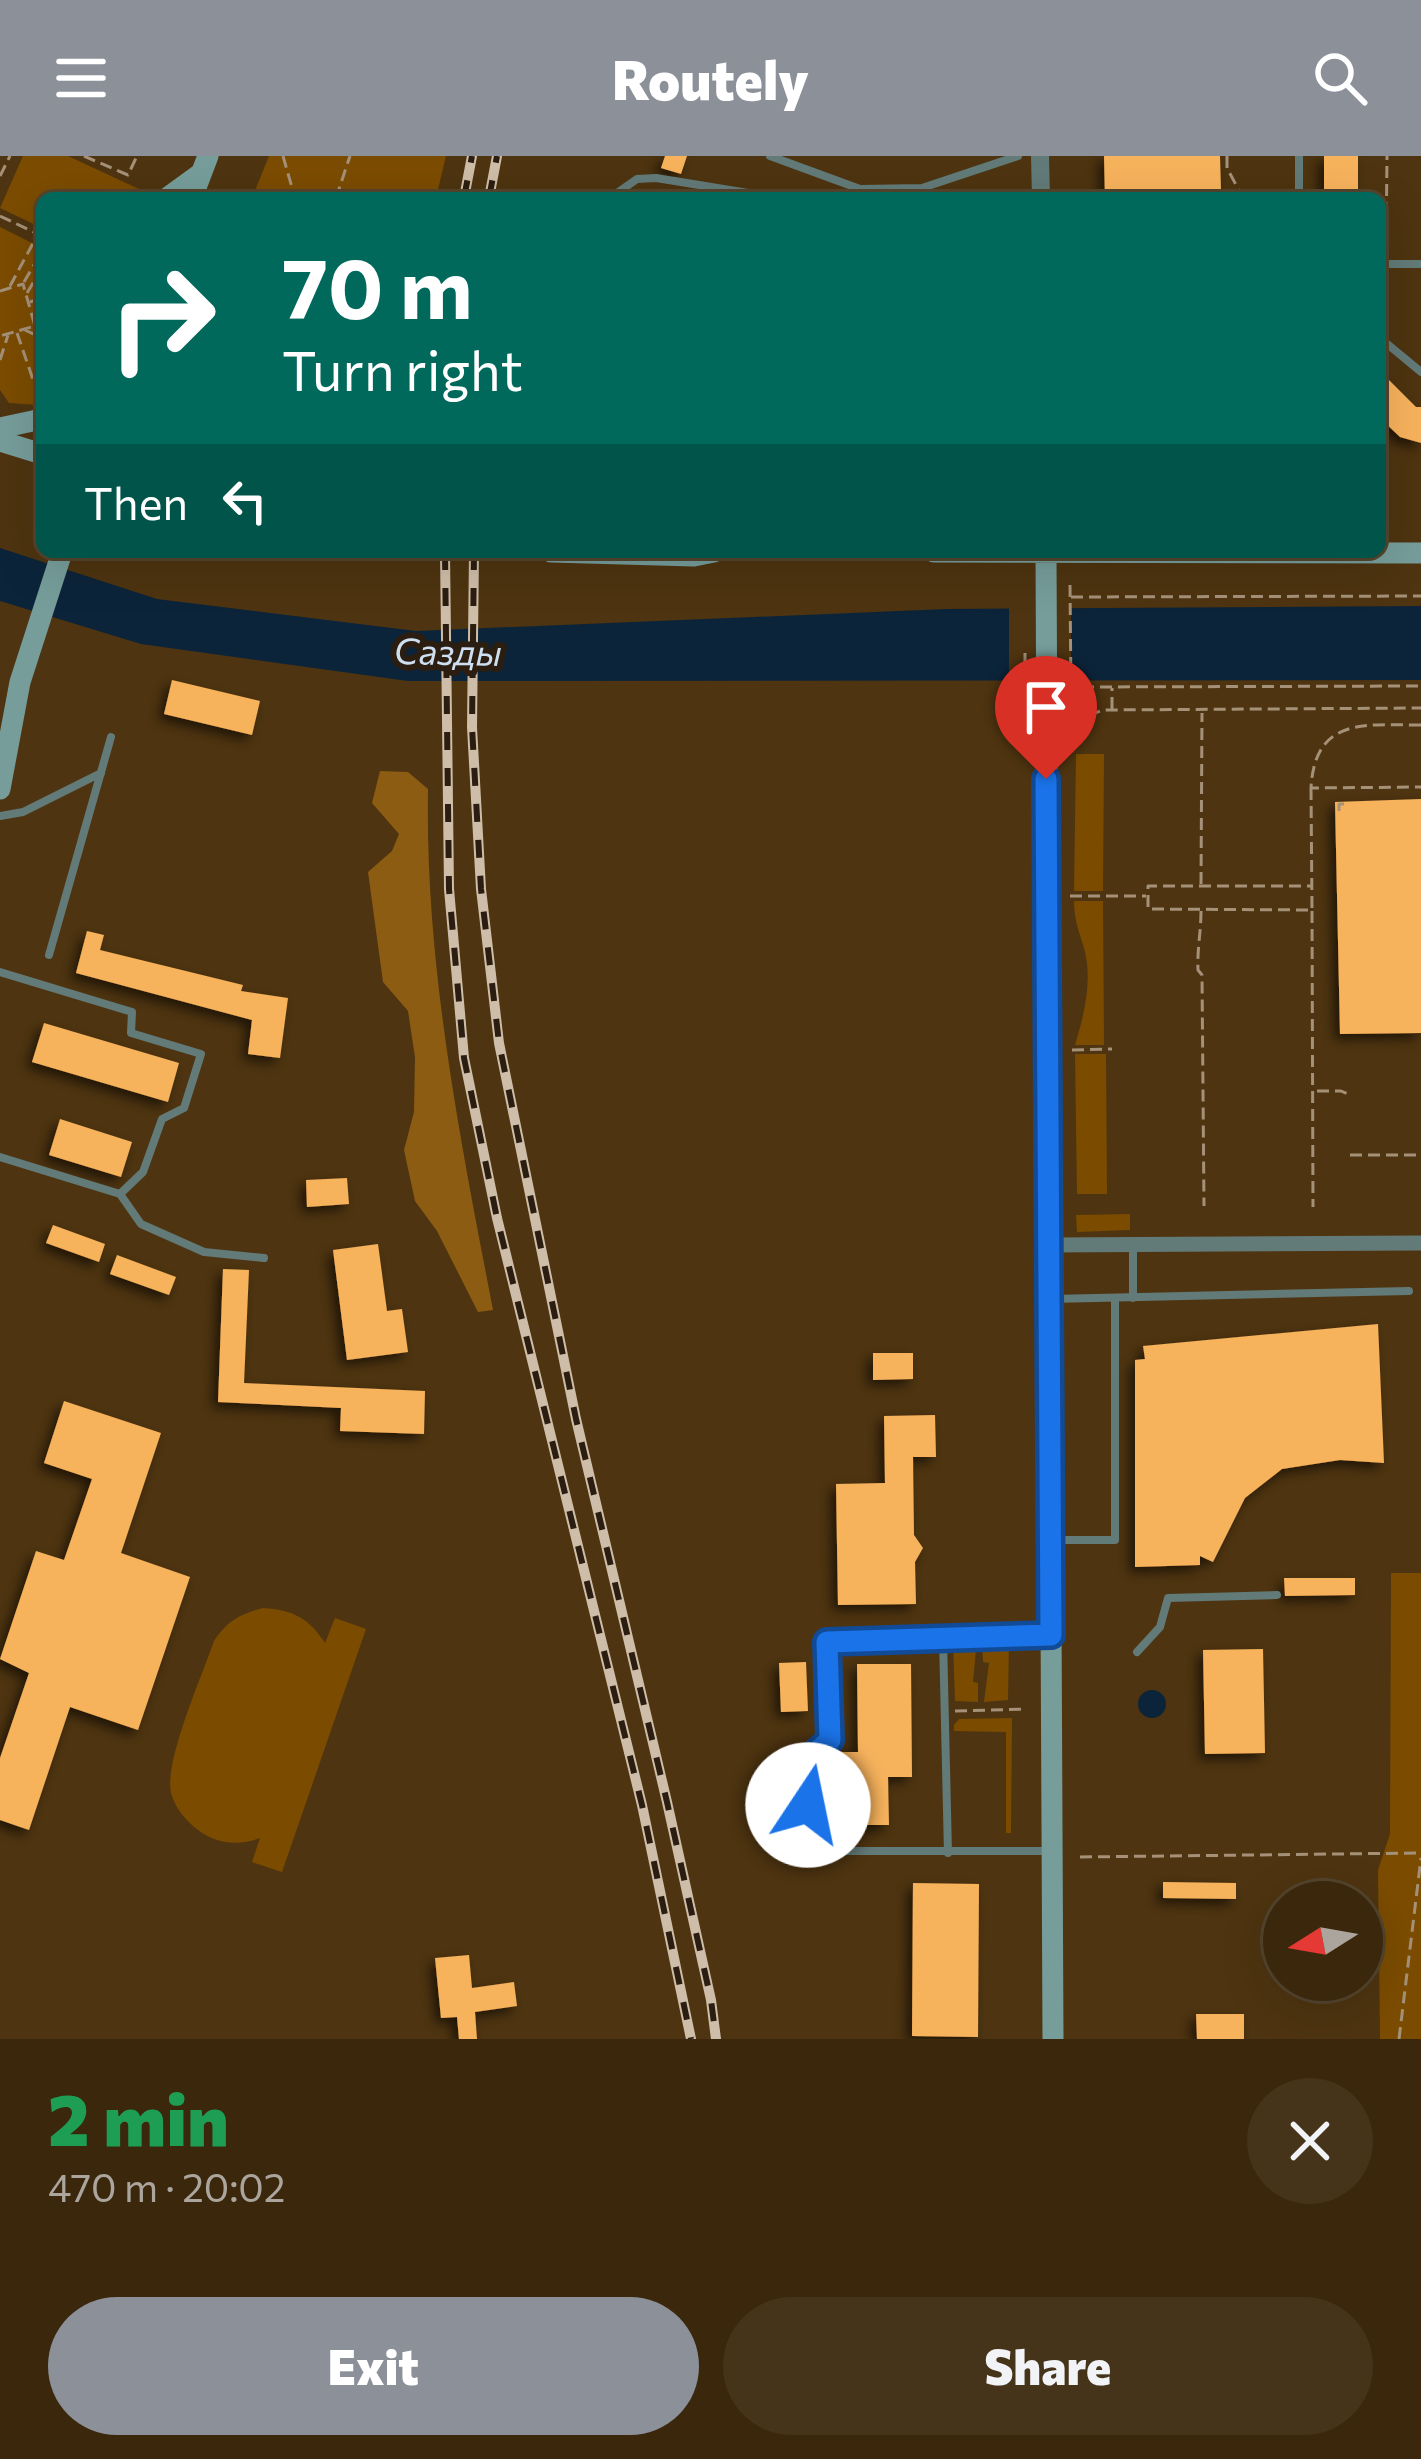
<!DOCTYPE html>
<meta charset="utf-8">
<style>
:root{--surface:#3a270c;--page:#45331a;--text:#f1f3f6;--muted:#aba59d;--line:#54442d;--accent:#8c9099}
body{margin:0;font-family:Commissioner,sans-serif;background:var(--page);color:var(--text);height:100vh;display:flex;flex-direction:column;font-size:45px;white-space:nowrap}
*{box-sizing:border-box;margin:0}
p{font-size:39px;color:var(--muted)}
.icon{flex:none;width:66px;height:66px;fill:none;stroke:currentColor;stroke-width:2;stroke-linecap:round;stroke-linejoin:round}
.map{position:relative;height:1883px;overflow:hidden}
.side{display:flex;flex-direction:column;background:var(--surface);flex:1}
.side>*{flex:none}
.top-card{position:absolute;left:36px;top:36px;width:1350px;height:366px;border-radius:18px;box-shadow:0 12px 48px #0002,0 0 0 3px var(--line);background:#00695c;color:#fff;overflow:hidden}
.needle{width:78px;rotate:259deg}
.fabs{position:absolute;left:1263px;top:1725px;display:grid;gap:24px}
.fabs a{display:grid;place-items:center;width:120px;height:120px;border-radius:50%;background:var(--surface);box-shadow:0 12px 48px #0002,0 0 0 3px var(--line);font-size:60px}
.pin{position:absolute;display:grid;place-items:center;width:102px;height:102px;color:#fff;margin:-123px -51px;border-radius:50% 50% 50% 0;rotate:-45deg;box-shadow:0 0 12px #0007}
.pin .icon{rotate:45deg}
.me{position:absolute;width:132px;margin:-66px;rotate:11deg;stroke-linejoin:round;filter:drop-shadow(0 0 9px #0008)}
.turn{display:flex;align-items:center;gap:42px;height:252px;padding:0 48px;font-size:54px}
.turn .icon{width:156px;height:156px;stroke-width:2.5}
.turn b{display:block;font-size:84px;line-height:102px}
.then{display:flex;align-items:center;height:114px;padding:0 48px;background:#0003;gap:24px;font-size:45px}
.round{display:grid;place-items:center;flex:none;width:126px;height:126px;border-radius:63px;background:var(--page)}
.headline{display:flex;align-items:center;justify-content:space-between;height:204px;padding:0 48px}
h1{font-size:72px;font-weight:800;line-height:90px;color:#1e9e55}
.button{display:flex;gap:24px;margin-top:auto;padding:24px 48px}
.button a{flex:1;height:138px;border-radius:72px;background:var(--accent);color:#fff;font-size:48px;font-weight:800;line-height:138px;text-align:center}
.button a+a{background:var(--page);color:var(--text)}
header{display:flex;justify-content:space-between;align-items:center;height:156px;padding:0 48px;background:var(--accent);color:#fff;font-size:54px;font-weight:800}
.map>svg:first-child{display:block}
</style>
<header><svg class="icon" aria-label="menu" viewBox="0 0 24 24"><path d="M4 6h16M4 12h16M4 18h16"/></svg>Routely<svg class="icon" aria-label="search" viewBox="0 0 24 24"><circle cx="10" cy="10" r="6"/><path d="M15 15l6 6"/></svg></header>
<div class="map">
<svg width="1421" height="1883" viewBox="0 0 1421 1883">
<defs>
<filter id="shadow"><feDropShadow dx="-5.5" dy="5.5" stdDeviation="6" flood-color="#0009"/></filter>
</defs>
<rect width="100%" height="100%" fill="#4e3410"/>
<path fill="#7b4c00" d="M23,0h45l71,33 -4,9h-93v30l-42,-20z
M269,0h177l-10,42h-184z
M0,71l42,21v152l-4,5 -29,-2 -9,-13z
M1076,598h28l-1,137h-29z
M1074,745h29l1,144h-29c9,-30 18,-65 9,-97 -5,-17 -10,-28 -10,-47z
M1075,898h31l1,140h-30z
M1130,1058v16l-53,2 -1,-17z
M1391,1417h30v466h-41l-2,-169 12,-36z
M263,1452c30,2 46,10 62,35l10,-25 31,11 -84,243 -30,-10 8,-24c-21,8 -44,6 -62,-8 -12,-9 -23,-22 -27,-37 -7,-32 31,-117 43,-152 13,-20 26,-27 49,-33z
M977,1483l-4,43 5,1v19l-23,-1 -2,-59z
M982,1483l27,2 -1,59 -24,2 5,-39 -6,-1z
M1012,1562l-1,115h-5v-101l-52,-1v-6l5,-6z"/>
<path fill="#8d5c13" d="M380,615l28,1 20,17c-3,176 32,349 65,521l-15,2 -41,-81 -22,-30 -11,-51 10,-38 1,-55 -7,-46 -25,-29 -15,-110 24,-21 7,-17 -27,-31z"/>
<path fill="#0c243a" d="M0,392l157,51 259,32 530,-22 475,-3v74l-1013,1 -267,-37 -141,-43z
M1138 1548a14 14 0 1 1 28 0a14 14 0 1 1-28 0Z"/>
<path fill="#4e3410" d="M1071,446v85l-62,1v-85z"/>
<path fill="#f7b25c" filter="url(#shadow)" d="M665,0h22l-6,18 -20,-6z
M1104,0h116l1,34 -56,2v6h-60z
M1324,0h34v42h-34z
M1380,215l36,36h5v36l-21,-6 -20,-19z
M172,524l88,21 -8,34 -88,-21z
M1421,643v234l-81,1 -5,-232z
M87,775l17,4 -4,15 143,35 -2,6 47,7 -8,60 -32,-4 4,-34 -176,-47z
M44,867l135,40 -11,39 -136,-40z
M60,963l72,23 -11,35 -72,-22z
M347,1022l2,26 -42,3 -1,-27z
M53,1069l52,19 -6,18 -53,-19z
M378,1088l9,67 15,-2 6,43 -61,8 -14,-110z
M117,1099l59,22 -7,18 -59,-21z
M223,1113l26,1 -5,113 181,8 -1,43 -84,-3 1,-23 -123,-6z
M1378,1168l6,139 -44,-3 -58,9 -37,29 -32,64 -13,-6v9l-65,2v-207l10,-1 -2,-13z
M873,1197h40v26l-40,1z
M64,1245l97,32 -40,120 69,24 -52,153 -68,-23 -41,123 -29,-10v-62l29,-85 -29,-14 36,-108 28,9 28,-81 -48,-16z
M935,1259l1,42h-23l1,78 9,13 -8,14 1,42 -78,1 -2,-121 49,-1 -1,-67z
M1284,1422h71v17l-70,1z
M1263,1493l2,104 -60,1 -2,-104z
M806,1506l2,49 -27,1 -2,-49z
M857,1508h54l1,113h-24l1,48h-49l-1,-73h19z
M1163,1726l73,1v16l-73,-1z
M913,1727l66,1 -1,153 -66,-1z
M469,1799l3,33 42,-6 3,24 -42,6 2,27h-18l-2,-22 -16,1 -6,-60z
M1196,1858h48v25h-47z"/>
<g fill="none" stroke-linecap="round" stroke-linejoin="round">
<path stroke="#a59178" stroke-width="3" stroke-dasharray="12 6" stroke-linecap="butt" d="M84,0l44,19 9,-19
M283,0l12,42
M1227,0v12l16,30
M0,20l10,-20
M336,42l14,-42
M0,60l42,20
M1386,94l1,-94
M24,126l18,-31
M10,130l28,-52
M0,135l23,-7 12,42 -35,10
M27,137l15,-25
M30,146l12,-4
M25,174l17,8
M17,177l22,64
M0,204l8,-25
M1070,429l1,109
M1071,441l350,-1
M1025,497v41
M1082,531l339,-1
M1112,553v-21
M1071,561h14l18,-7 318,-2
M1421,569c-55,0 -106,-9 -110,63l110,-1
M1311,632l1,122 -164,-1v-23h164
M1339,655v-7h7
M1201,728l1,-171
M1070,740h76
M1201,755c0,21 -4,39 -3,59l4,5 2,231
M1312,755l1,296
M1072,894l40,-1
M1317,935h24l9,4
M1350,999h71
M955,1555l71,-2
M1080,1701l341,-4
M1399,1883l22,-181"/>
<path stroke="#627a78" stroke-width="8" d="M770,0l90,33 62,-1
M1299,0v42
M610,42l27,-19 19,-1 123,20
M913,42l9,-10 96,-32
M1380,108h41
M1380,182l41,34
M0,660l23,-4 78,-39
M49,799l62,-218
M0,816l132,40 -1,21 70,21 -17,54 -22,11 -19,53 -23,22
M0,1001l120,37 21,30 63,28 60,6
M1133,1090v52
M1051,1143l358,-8
M1052,1384h63v-241
M1048,1480l-221,6 3,98 -22,20 1,91h241
M943,1482l5,215
M1137,1496l23,-25 8,-29 109,-3"/>
<path stroke="#627a78" stroke-width="15" d="M1047,1089l374,-2"/>
<path stroke="#627a78" stroke-width="18" d="M1040,0l1,42"/>
<path stroke="#769d9a" stroke-width="21" d="M167,42l33,-24
M192,42l16,-42
M0,272l42,-9
M0,285l42,13
M551,396l143,4 20,-4
M934,396l487,1
M1046,398l7,1485
M0,633l20,-107 42,-130"/>
<g stroke="#cebda8" stroke-width="10">
<path id="rail" d="M464,42l8,-42
M489,42l8,-42
M445,396l4,337 15,169 33,160 145,587 49,234
M474,396l-2,175 9,162 18,154 77,376 91,383 44,198 5,39"/>
</g>
<use href="#rail" stroke="#2b1e10" stroke-width="6" stroke-dasharray="18" stroke-linecap="butt"/>
</g>
<g fill="none" stroke-linecap="round" stroke-linejoin="round">
<g stroke="#114b97" stroke-width="30">
<path id="route" d="M808,1649v-45l22,-20 -3,-98 224,-7 -5,-856"/>
</g>
<use href="#route" stroke="#1a73e8" stroke-width="21"/>
</g>
<g text-anchor="middle" dominant-baseline="central" stroke-width="12" stroke-linejoin="round" paint-order="stroke">
<g font-size="36" font-style="italic" fill="#cedff2" stroke="#2b1e10">
<text transform="translate(448 494) rotate(1)">Сазды</text>
</g>
</g>
</svg>
<div class="fabs">
<a><svg class="needle" viewBox="-14 -14 28 28"><path d="M0-13l5 13h-10z" fill="#e53935"/><path d="M0 13l5-13h-10z" fill="#aba59d"/></svg></a>
</div>
<div class="pin" style="left:1046px;top:623px;background:#d93025"><svg class="icon" aria-label="arrive" viewBox="0 0 24 24"><path d="M6 21V4h12l-3 4 3 4H6"/></svg></div>
<svg class="me" style="left:808px;top:1649px" viewBox="-20 -20 40 40"><circle r="19" fill="#fff"/><path d="M0-13L10 11 0 6-10 11z" fill="#1a73e8"/></svg>
<div class="top-card">
<div class="turn"><svg class="icon" aria-label="right" viewBox="0 0 24 24"><path d="M7 20v-9h11M14 6l5 5-5 5"/></svg><div><b>70 m</b>Turn right</div></div>
<div class="then">Then<svg class="icon" aria-label="left" viewBox="0 0 24 24"><path d="M17 20v-9H6M10 6l-5 5 5 5"/></svg></div>
</div>
</div>
<section class="side">
<div class="headline"><div><h1>2 min</h1><p>470 m · 20:02</p></div><a class="round"><svg class="icon" aria-label="close" viewBox="0 0 24 24"><path d="M6 6l12 12M18 6L6 18"/></svg></a></div>
<div class="button"><a>Exit</a><a>Share</a></div>
</section>
